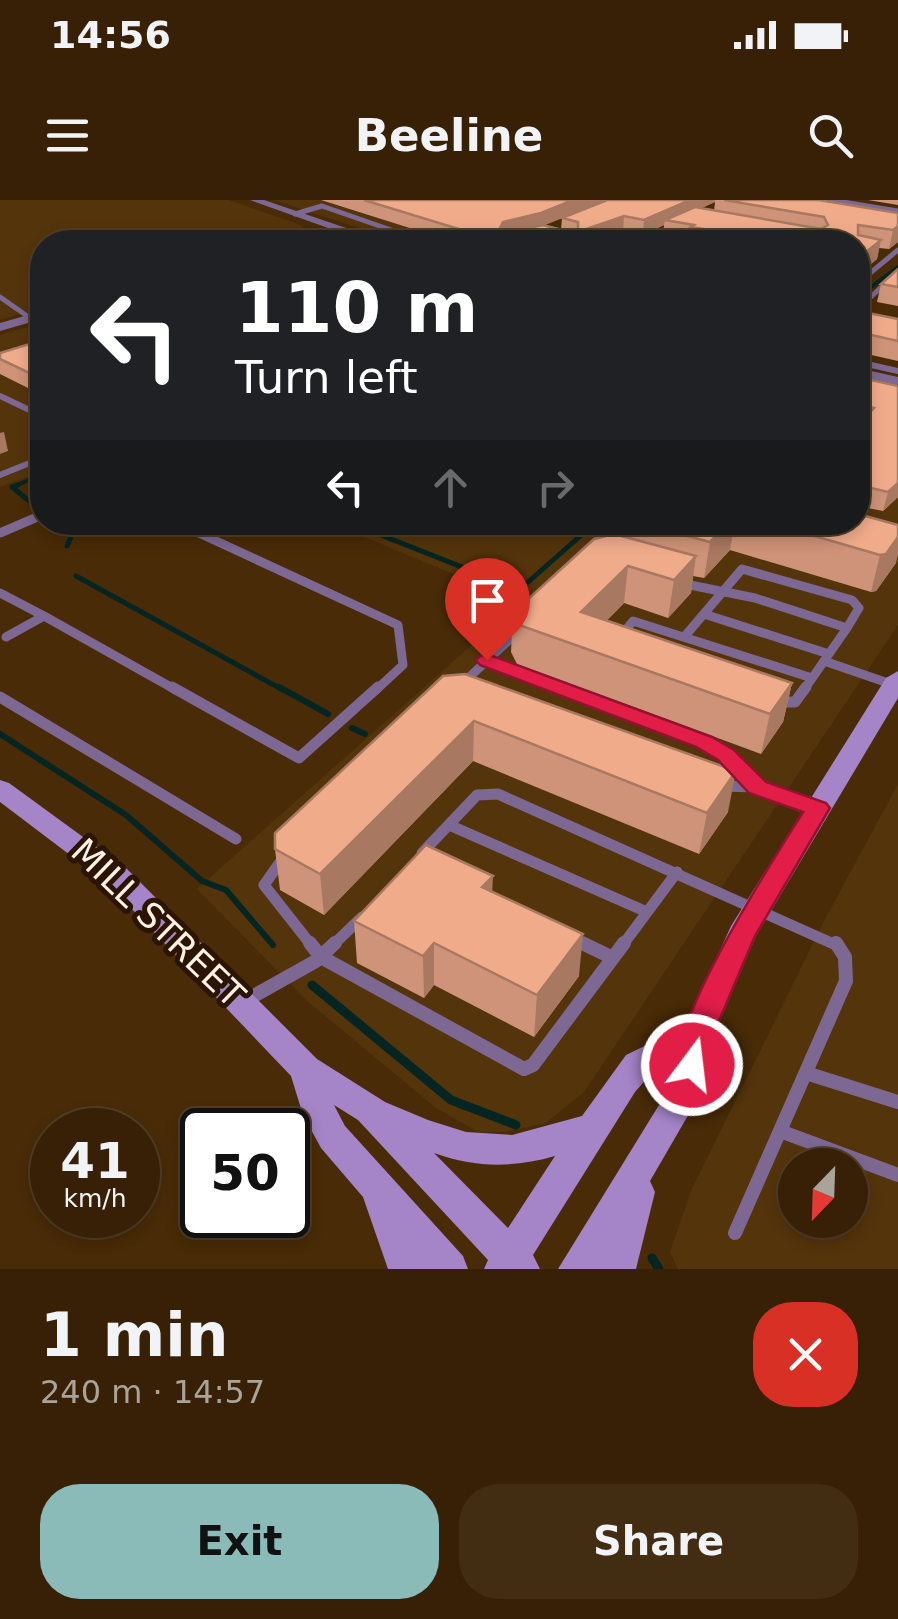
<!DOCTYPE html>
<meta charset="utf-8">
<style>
:root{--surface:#372005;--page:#422d13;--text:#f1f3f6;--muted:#aaa39a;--line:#513e27;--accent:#8bbbb9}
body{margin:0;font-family:"DejaVu Sans",sans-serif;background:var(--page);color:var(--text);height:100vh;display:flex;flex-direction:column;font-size:38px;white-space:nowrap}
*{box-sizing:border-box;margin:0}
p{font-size:32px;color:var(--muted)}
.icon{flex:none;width:55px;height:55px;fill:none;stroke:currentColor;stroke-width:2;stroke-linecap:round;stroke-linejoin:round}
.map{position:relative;height:1069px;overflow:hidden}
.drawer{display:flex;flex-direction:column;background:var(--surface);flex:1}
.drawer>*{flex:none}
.top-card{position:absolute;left:30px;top:30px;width:840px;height:305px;border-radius:40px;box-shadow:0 5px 15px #0003,0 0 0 2px var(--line);background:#202124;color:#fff;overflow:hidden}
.needle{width:65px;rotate:203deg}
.fabs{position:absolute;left:778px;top:948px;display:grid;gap:20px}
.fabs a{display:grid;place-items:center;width:90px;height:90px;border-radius:50%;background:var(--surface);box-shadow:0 5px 15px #0003,0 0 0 2px var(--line);font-size:50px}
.speed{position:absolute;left:30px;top:908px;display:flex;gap:20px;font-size:50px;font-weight:700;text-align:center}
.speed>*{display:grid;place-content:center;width:130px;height:130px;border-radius:50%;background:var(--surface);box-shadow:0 5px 15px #0003,0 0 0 2px var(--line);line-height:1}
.speed small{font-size:25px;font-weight:400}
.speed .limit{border:5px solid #111;border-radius:15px;background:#fff;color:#111}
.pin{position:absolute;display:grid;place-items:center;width:85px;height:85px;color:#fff;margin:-102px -42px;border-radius:50% 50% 50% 0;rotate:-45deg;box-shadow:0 0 10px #0007}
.pin .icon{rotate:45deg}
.me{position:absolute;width:110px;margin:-55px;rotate:15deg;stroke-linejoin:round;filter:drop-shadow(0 0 8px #0008)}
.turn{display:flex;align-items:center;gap:35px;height:210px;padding:0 40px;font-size:45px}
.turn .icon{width:130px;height:130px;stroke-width:2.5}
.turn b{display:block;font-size:70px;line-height:85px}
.lanes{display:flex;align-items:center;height:95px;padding:0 40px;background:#0003;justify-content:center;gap:50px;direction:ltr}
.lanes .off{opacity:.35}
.round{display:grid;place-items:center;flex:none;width:105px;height:105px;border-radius:40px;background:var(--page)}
.overview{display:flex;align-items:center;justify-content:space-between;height:170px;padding:0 40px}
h1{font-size:60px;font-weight:600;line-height:75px}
.action{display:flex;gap:20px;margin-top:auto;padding:20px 40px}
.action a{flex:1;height:115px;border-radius:40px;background:var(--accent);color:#111;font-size:40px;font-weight:600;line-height:115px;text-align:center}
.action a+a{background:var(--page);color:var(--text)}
.status{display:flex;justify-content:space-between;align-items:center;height:70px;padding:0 50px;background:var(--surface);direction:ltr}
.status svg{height:28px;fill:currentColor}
header{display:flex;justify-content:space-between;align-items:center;height:130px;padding:0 40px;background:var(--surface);font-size:45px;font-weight:600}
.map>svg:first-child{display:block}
</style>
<div class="status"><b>14:56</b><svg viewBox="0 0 49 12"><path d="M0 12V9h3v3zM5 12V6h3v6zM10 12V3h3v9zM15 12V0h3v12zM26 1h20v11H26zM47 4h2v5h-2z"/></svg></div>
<header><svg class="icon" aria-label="menu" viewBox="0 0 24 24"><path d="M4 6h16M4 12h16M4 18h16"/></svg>Beeline<svg class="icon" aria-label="search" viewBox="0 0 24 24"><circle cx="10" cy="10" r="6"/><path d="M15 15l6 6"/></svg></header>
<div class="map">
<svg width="898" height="1069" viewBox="0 0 898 1069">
<rect width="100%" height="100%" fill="#492b07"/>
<path fill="#54340b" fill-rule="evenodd" d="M0,0h229l74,26 -4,4 -40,12h-217v65l-42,13z
M274,0h338l-124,42h-86z
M42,123v148l-42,16v-152z
M858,179l40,9v237l-314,467 -38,31 -41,9h-27l-42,-24 -129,-107 -110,-112 323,-287 -189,-79 527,-1z
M898,584v485h-220l-8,-17 21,-61 134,-272zM795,965h55v55h-55z"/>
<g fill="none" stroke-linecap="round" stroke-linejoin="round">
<path stroke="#052522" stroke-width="4" d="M858,97l40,-30
M12,287l30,-12"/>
<path stroke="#052522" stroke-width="5" d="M18,285l-6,2 27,22
M56,322l16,13 -5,11
M348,322l167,66 12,-5 69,-61
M76,376l207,114"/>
<path stroke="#052522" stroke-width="6" d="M279,487l49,27
M352,528l13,6
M0,534l126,81 76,66 24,9 47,55"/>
<path stroke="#052522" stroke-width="9" d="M312,785l139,115 65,25
M652,1058l7,11"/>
<path stroke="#7c6892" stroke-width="5" d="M831,0l67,11
M295,14l27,-8 98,34
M655,42l-7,-4 27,-12
M858,83l40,-33
M0,97l30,21
M858,109l33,-31 7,2"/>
<path stroke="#7c6892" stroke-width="6" d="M858,162l40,9
M0,196l42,20
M0,275l42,-17"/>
<path stroke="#7c6892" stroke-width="9" d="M175,322l223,103 5,40 -27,25
M0,333l42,-18
M680,383l75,15 92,30 -23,33 70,24
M0,393l44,23
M704,414l125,40
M621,436l12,-15 179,57
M685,436l57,-67 110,31 7,8 -12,20
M6,437l38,-21 132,74
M487,461l76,29
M464,482l57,-53
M804,490l20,-29"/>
<path stroke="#7c6892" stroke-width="11" d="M172,487l127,71 79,-71
M557,487l147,55 22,13 31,32
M0,497l236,142
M777,502h18l11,-15
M722,586l35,1 60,21
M449,625l198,87
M422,653l55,-58 21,-1 340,152
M286,654l-22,31 48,61
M573,739l14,7
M332,746l30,-29
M622,746l55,-74"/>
<path stroke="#7c6892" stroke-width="14" d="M310,743l11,14 203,112 9,-4 91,-122
M582,743l31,15
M243,802l73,-41 19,-18
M806,873l92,29
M780,931l118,44
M735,1033l111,-252 -1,-24 -9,-14"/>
<path fill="#7c6892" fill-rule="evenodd" d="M250,0h14l123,42c-17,1 -31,-10 -48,-11 -18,-1 -38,11 -57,11l46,-14z
M42,111v8l-42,12v-8z
M858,168l40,9v8l-40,-9z"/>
<path fill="#a584c8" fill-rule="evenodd" d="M898,471v27l-142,238 -42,99 -5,30 -19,47 -40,69 5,11 -19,77h-78l101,-164 17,-44 -26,14 -15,17 -102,163 7,14h-56l4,-9 -130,-140 -24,-15 11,21 118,130 5,13h-80l-25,-72 -42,-49 -18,-33 -12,-39 -184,-193 -107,-81v-22l9,3 118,86 190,190 68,43 43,18 38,12 46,3 70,-19 44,-61 60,-29 45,-100 155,-248zM434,953c42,15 79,15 121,3l-47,72z"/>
</g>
<path fill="#ce9378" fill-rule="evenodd" d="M321,0h498l79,13v29l-9,7 -10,-1 -2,11 -19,16v-33h-173l-22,-4 1,-13 -21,10 -20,-4 -34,11h-12v-5l-3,-1v6h-120zM715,2l-1,9 -13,-3zM562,18l-1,12 -17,-5z
M868,0h30v5z
M898,69v37l-21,-4 4,-18z
M858,111l40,8v42l-40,-9z
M42,145v50l-42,-21v-21z
M858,177l40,9v111l-15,14 -25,-5v-80l2,-3h-2z
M607,322h251l38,41 -20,28 -5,1 -141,-42 -26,28 -11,-2 -2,17 -23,25 -44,-15 -17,17 185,63 -9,39 -22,32 -244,-90 -6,-12 2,-39 93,-77z
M443,476l285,136 -29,42 -226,-93 -149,154 -44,-25 -5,-41z
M492,692l87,84 -45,61 -100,-52 -10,13 -67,-35 -3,-42z"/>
<path fill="#a87861" d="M573,0h35l-68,27 -38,10 -2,-9 3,-6z
M690,0h25v2l-42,19 -8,-1 -1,5 -21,10 1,-15z
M624,16l-1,15 -34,11h-12l1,-10z
M898,26v16l-9,7 4,-19z
M574,33v9h-22z
M881,40l-4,19 -19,16 3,-19z
M4,232l4,19 -8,3v-21z
M898,283v14l-15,14 5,-19z
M728,322h7l-5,28 -26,28 6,-36z
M898,337v18l-2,8 -20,28 -5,1 9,-37z
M696,356l-5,37 -23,25 6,-38z
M628,366l-4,37 -43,44v-35z
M792,483l-9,39 -22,32 9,-40z
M474,521l-1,40 -149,154 -4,-41z
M736,571l-8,41 -29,42 8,-41z
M493,676l-2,41 -9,-30z
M583,734l-4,42 -45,61 3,-42z
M434,743v42l-10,13 -1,-42z"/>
<path fill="#f0ab8b" stroke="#a87861" stroke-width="2.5" d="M364,0h209l-32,13 -38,9 -3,6 6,5 37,-8 31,8 -22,9h-51z
M607,0h83l-46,20 -20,-4 -46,16v-10l-16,-4z
M724,0h95l79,13v13l-5,4 -35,-5v10l23,5 -20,16 -3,-1v-13h-74l-93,-15 3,-2 -29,-5 30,-13 126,22 7,-4 -4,-8z
M898,69v18l-17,-3z
M858,111l40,8v22l-40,-9z
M36,142l6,3v34l-42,-20v-6z
M858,177l40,9v97l-10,9 -30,-7v-59l16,-18 -16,-4z
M858,314l40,11v12l-12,17 -6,1 -114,-33h92z
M635,322h93l-18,20z
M614,334l82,22 -22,24 -46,-14 -47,46 211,71 -22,31 -251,-89 -6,-12 81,-74z
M465,474l271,97 -29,42 -233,-92 -154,153 -45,-25v-16l168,-157z
M426,645l67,31 -11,11 101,47 -46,61 -103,-52 -11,13 -69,-35z"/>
<path fill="#e11d48" stroke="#92132f" stroke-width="2.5" d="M487,454l225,83 22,13 32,32 60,21 4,5 -75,128 -42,99 -10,39 -11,4 -11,-4c-20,-42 96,-220 122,-262l-54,-19 -31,-33 -22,-13 -216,-82 -4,-5 4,-4z"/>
<g text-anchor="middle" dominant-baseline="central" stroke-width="10" stroke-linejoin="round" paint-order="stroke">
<g font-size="35" fill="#fdf0e4" stroke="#2b1400">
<text transform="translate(158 723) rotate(44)">MILL STREET</text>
</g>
</g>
</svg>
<div class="fabs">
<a><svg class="needle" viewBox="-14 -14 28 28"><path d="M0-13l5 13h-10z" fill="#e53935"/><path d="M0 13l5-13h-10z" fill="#aaa39a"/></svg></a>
</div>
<div class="speed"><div>41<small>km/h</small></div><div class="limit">50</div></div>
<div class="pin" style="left:487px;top:460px;background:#d93025"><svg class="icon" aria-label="arrive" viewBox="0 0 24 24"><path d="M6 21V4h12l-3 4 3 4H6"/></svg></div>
<svg class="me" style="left:692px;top:865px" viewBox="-20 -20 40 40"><circle r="17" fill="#e11d48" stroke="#fff" stroke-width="3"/><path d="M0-11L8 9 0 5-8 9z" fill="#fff"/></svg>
<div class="top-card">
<div class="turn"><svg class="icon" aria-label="left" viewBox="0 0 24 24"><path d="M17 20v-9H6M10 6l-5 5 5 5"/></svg><div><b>110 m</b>Turn left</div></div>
<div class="lanes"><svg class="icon" aria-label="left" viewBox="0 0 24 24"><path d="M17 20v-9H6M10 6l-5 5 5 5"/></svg><svg class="icon off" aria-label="ahead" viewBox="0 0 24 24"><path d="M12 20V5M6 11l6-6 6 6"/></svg><svg class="icon off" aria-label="right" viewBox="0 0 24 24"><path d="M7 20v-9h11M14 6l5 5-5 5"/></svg></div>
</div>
</div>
<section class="drawer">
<div class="overview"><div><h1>1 min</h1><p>240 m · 14:57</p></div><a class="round" style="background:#d93025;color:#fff"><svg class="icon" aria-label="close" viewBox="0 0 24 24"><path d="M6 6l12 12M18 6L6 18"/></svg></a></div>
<div class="action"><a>Exit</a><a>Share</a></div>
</section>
